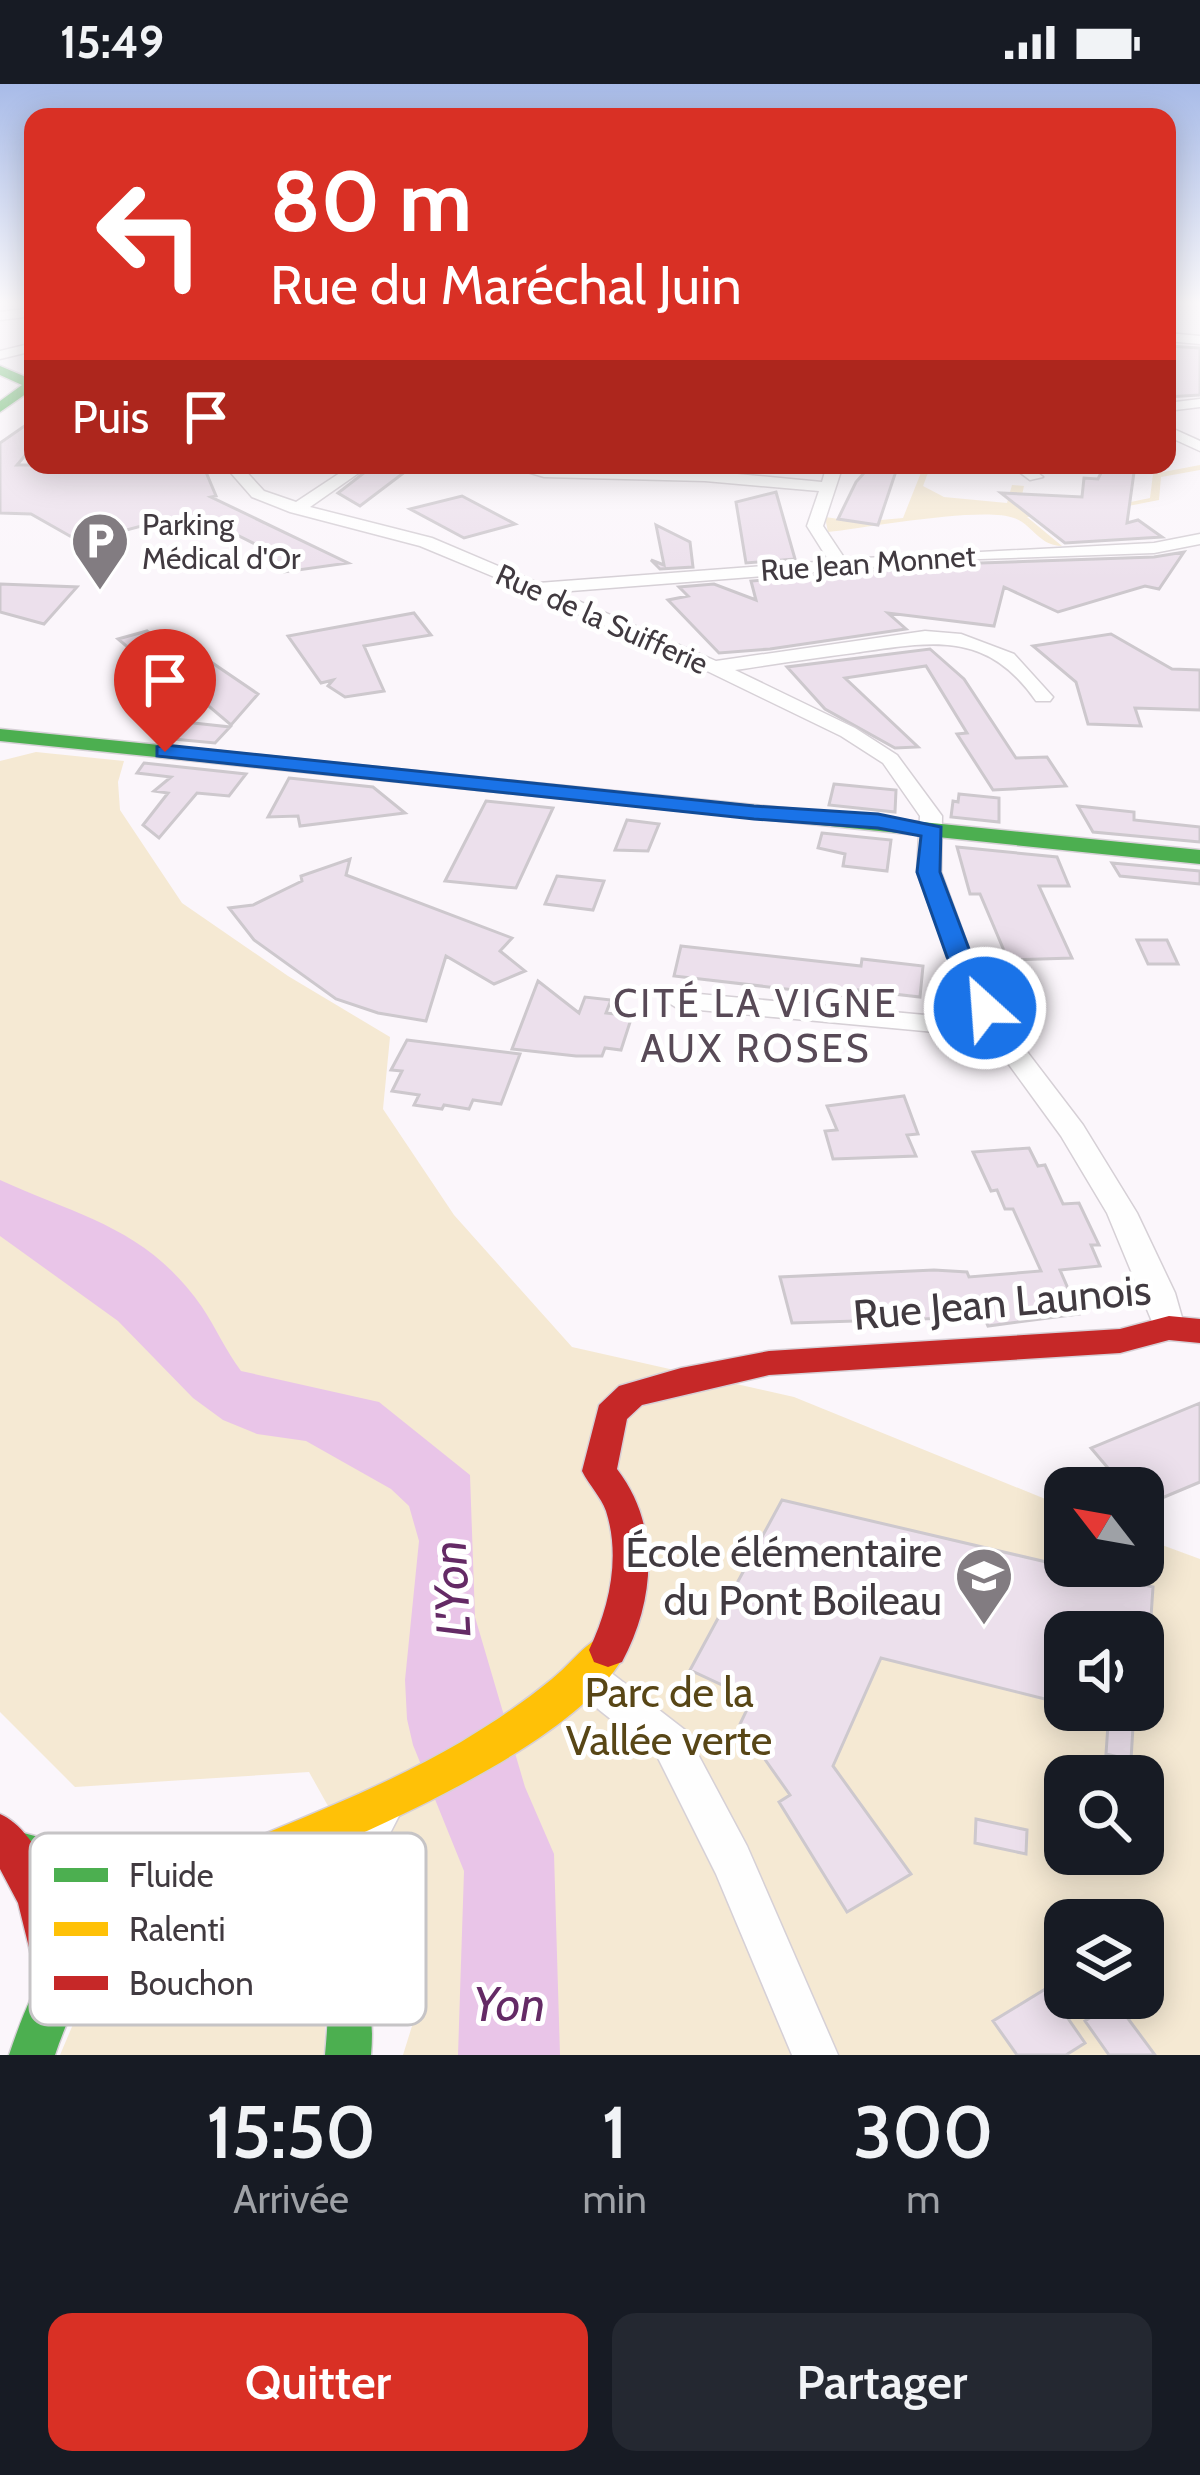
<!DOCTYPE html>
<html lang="fr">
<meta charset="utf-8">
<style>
:root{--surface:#171b24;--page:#242831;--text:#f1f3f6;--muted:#9ea1a6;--accent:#d93025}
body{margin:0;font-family:Cabin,sans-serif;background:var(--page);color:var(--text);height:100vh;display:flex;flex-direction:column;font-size:45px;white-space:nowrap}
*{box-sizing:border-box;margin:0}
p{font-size:39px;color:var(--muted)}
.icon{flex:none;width:66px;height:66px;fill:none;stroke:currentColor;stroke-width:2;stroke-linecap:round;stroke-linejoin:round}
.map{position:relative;height:1971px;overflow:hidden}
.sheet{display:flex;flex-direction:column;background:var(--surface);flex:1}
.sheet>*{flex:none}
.banner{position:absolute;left:24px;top:24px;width:1152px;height:366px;border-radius:24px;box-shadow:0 6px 30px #0003;background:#d93025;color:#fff;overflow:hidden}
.needle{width:78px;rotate:301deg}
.controls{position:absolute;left:1044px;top:1383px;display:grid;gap:24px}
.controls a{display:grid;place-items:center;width:120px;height:120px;border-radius:24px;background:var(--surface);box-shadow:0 6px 30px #0003;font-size:60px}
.pin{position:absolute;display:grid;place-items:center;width:102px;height:102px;color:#fff;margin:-123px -51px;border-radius:50% 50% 50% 0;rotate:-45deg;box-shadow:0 0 12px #0007}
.pin .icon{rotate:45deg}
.me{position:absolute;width:132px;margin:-66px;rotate:334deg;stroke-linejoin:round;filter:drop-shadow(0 0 9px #0008)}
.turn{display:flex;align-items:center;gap:42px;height:252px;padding:0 48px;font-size:54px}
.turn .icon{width:156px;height:156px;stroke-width:2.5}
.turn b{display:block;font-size:84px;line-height:102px}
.then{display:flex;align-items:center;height:114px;padding:0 48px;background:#0003;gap:24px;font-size:45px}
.eta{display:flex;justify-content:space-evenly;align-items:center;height:204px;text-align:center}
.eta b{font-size:72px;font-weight:600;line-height:84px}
.button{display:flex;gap:24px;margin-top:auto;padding:24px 48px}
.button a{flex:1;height:138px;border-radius:24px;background:var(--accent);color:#fff;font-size:48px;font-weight:600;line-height:138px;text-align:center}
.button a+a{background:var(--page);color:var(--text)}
.status{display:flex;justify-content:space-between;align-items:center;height:84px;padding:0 60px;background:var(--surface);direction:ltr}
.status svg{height:33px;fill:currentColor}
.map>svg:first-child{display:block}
</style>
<div class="status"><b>15:49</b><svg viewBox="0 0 49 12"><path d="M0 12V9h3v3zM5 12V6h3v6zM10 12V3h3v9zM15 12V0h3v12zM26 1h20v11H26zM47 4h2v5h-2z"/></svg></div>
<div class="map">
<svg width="1200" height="1971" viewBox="0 0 1200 1971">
<rect width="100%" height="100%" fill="#fbf6fb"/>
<path fill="#f5e9d3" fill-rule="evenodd" d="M924,381h7l-8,21 21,11 63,6 5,-18 12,1 -5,23 53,5 78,-16 3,-24 47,-9v5l-39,7 -2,23 -82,16 -50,1 35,29c-23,0 -29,-21 -48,-28 -31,-12 -149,10 -186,14l-3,-15 34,5 44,-4z
M36,668l88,9 -6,21 2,28 62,93 106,73 102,61 -7,72 71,106 118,132 222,50 271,110v59h78v-28l57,21v496h-797l23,-74 -117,-209 -234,15 -75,-75v-951zM1065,1548h78v78h-78zM1065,1692h78v78h-78zM1065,1836h78v78h-78z
M222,1820c38,8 84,23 98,65 8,24 4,61 5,86h-265l39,-92 79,-53z"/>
<path fill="#e9c5e8" d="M0,1096c81,37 147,48 202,127 14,21 24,44 39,64l138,31 91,73 5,142 50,170 29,67 6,201h-102l6,-184 -51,-126 -6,-26 -2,-39 14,-139 -10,-35 -18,-17 -85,-48 -49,-7 -34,-14 -30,-22 -75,-77 -118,-85z"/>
<path fill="#ece0ec" stroke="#cdc8cd" stroke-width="3" d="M1167,262l33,2v47l-33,2z
M33,336v26l-16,19h186l13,31 -5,1 137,66 -64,9 -13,-20 -44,-22 -18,5 -34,-18 -86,23h-12l-46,-26 -31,-1v-70z
M374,381h40l-54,41 -22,-13z
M871,381h16l8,9 -17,51 -40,-6 18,-37z
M1105,381h30l-8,58 11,-3 24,17 -97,6 -64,-50 81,4 2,-19 14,1z
M776,408l19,67 -49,4 -10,-61z
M462,412l53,28 -51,14 -54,-29z
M656,441l34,17 3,25 -33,2 -9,-9 13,5z
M1184,468l-25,37 -14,-3 -87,26 -54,-25 -10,39 -106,-13 18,16 -136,20 -51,4 -51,-53 20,-4 -9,-9 35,-3 42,16 -5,-19 229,-18 174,-6z
M0,500l77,3 -33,37 -44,-12z
M414,529l17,22 -67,11 20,45 -39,6 -17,-11 5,-6 -12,3 -33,-47z
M147,547l19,16 10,-2 19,16 10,-3 53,36 -27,31 -66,-56 -9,2 -38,-32z
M1111,550l61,35 28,1v40l-65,-2 6,18 -53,-2 -12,-42 -43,-36z
M930,565l34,30 52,79 31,-1 19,29 -73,4 -36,-56 10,-1 -41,-67 -81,12 73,69 -23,1 -70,-39 -38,-42z
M175,637l55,6 -15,16 -53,-5z
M144,679l102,11 -17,22 -32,-3 -38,45 -16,-13 25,-32 -14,-2 17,-14 -34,-4z
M289,694l84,9 32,26 -105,13 -2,-10 -30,1z
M834,700l62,6 -1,22 -66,-7z
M959,710l40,4v24l-48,-5 2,-16 5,1z
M486,717l67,7 -37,80 -71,-7z
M1078,722l56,6v8l66,7v15l-107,-10z
M627,736l32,4 -11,27 -33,-1z
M822,749l69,7 -4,31 -44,-5 2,-12 -27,-6z
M957,763l100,10 12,29h-30l33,72 -64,2 -28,-66h-10z
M350,775l-4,16 166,63 -12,13 25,20 -31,13 -48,-28 -20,65 -48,-8 -42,-14 -82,-59 -25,-32 24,-3 49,-24 -1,-5z
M1112,779l88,8v13l-80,-8z
M557,792l47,5 -11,29 -48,-6z
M1137,856h30l11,24h-30z
M681,862l180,20 1,-7 61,7 -3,31 -62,-7 -2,7 -182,-21z
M538,897l41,32 6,-16 26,3 -5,13 26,3 -11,34 -16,-2 -3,8h-26l-64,-7z
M407,956l113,14 -19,50 -28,-4 -4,9 -25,-4 -2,4 -28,-4 5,-10 -27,-4 10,-20 -11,-1z
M904,1012l14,38 -11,1 9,21 -83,3 -8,-28 12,-1 -10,-24z
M1029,1064l9,18 7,-1 18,39 16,-1 20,42h-8l9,21 -40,4 19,44 -91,12 -4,-9 -192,6 -12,-46 154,-7 33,2 2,5 72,-6 -28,-62h-8l-8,-19 -6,1 -18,-39z
M1200,1319v79l-57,24v-18h-18l-34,-40z
M782,1416l371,87 -3,45h-85v72l-184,-46 -48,108 78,108 -64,38 -68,-110 11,-7 -50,-71 12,-25 -62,-29z
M1109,1626h25l-3,50 -25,-6z
M976,1735l51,11 -1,24 -51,-11z
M1047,1904l38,55 -19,12h-49l-24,-34z
M1115,1917l40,54h-46l-24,-34z"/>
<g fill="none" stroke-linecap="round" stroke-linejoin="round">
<g stroke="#d6d0d6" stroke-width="3">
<path id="street" d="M33,224v8l-33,4v-8z
M1167,249l33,3v8l-33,-3z
M33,259v8l-33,8v-8z
M1200,315v8l-33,4v-8z
M1167,342l33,15v10l-33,-15z
M224,381h16l24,26 32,11 56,-37h18l-60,42 122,31 106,45 291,-22 -22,-35 12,-35 -114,-10 -161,-4 -40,-12 201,6 117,11 5,-17h16l-20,61 22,33 309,-16 46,-9v10l-46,9 -174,6 -422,33 158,69 209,-30 36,3 53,20 39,43 -3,4h-14c-50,-72 -105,-59 -182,-48 -40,5 -79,11 -119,17l120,58 42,27 45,61 -1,56 31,85 37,71 74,97 54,88 38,80 10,35 -5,8 -11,4 -11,-4 -51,-123 -46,-77 -72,-99 -312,-29 -13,-8 13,-8 302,28 -31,-63 -31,-85 3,-56 -37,-53 -42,-27 -134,-65 -215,-95 -72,-30 -130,-34 -38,-15z
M1010,381h18l15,12 -13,3z
M587,1576l14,5 84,65 62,116 91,209h-46l-76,-181 -59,-118 -84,-67 -5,-12 5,-12z
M381,1706l15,6 6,14 -35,68 -6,59 -6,16 -16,6 -16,-6c-22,-54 18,-112 43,-157z"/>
</g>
<g stroke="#d6d0d6" stroke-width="3">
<path id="fast" d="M0,282l33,14v9l-33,23v-11l22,-16 -22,-10z
M0,645l1200,121v14l-1200,-123z
M16,1747c35,9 71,19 106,29 11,3 25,10 36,9 3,0 14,-5 17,-6 21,-6 42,-8 64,-7 98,8 140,113 132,199h-46c2,-22 4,-43 1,-64 -14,-78 -94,-115 -162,-80 -56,29 -90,86 -109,144h-46c20,-60 46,-118 98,-157l-106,-33 -1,-26z"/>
</g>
<g stroke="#d6d0d6" stroke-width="3">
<path id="slow" d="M608,1549l14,5 5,12c-47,100 -301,199 -403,243l-15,6 -15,-6 -6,-15 6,-15c90,-38 183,-72 267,-121 32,-19 63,-40 91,-63 19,-15 33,-37 56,-46z"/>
</g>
<g stroke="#d6d0d6" stroke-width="3">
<path id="jam" d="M1169,1232l31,3v24l-31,-3 -49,13 -351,22 -127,30 -15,14 -10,50c44,57 38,132 5,193l-14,5 -14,-5 -5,-12c20,-42 32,-92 17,-139 -5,-14 -17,-26 -24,-40l17,-66 20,-19 62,-18 88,-17 351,-22z
M0,1730c45,18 91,138 73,182l-16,6 -16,-6 -23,-93 -18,-34z"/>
</g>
<use href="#street" fill="#fefefe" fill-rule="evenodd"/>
<use href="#fast" fill="#4caf50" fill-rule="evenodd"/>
<use href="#slow" fill="#ffc107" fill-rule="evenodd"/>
<use href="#jam" fill="#c62828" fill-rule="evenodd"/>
</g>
<linearGradient id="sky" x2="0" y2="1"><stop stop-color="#a8bbe8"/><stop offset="0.44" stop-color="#fdfbfd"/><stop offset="1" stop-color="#fdfbfd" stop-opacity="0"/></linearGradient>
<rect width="1200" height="497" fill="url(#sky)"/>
<path fill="#1a73e8" stroke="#114b97" stroke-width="3" d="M165,661l589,61 124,8 63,13 -1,45 32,85 26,51 -4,5h-18l-29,-56 -30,-85 4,-36 -43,-8 -124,-9 -597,-63v-9z"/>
<defs>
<g id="parking-pin" transform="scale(3)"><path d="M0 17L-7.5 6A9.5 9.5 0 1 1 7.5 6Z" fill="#827c81" stroke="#fff"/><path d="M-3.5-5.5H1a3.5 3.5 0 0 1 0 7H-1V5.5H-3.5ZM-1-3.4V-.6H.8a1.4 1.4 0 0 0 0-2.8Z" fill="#fff"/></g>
<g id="school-pin" transform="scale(3)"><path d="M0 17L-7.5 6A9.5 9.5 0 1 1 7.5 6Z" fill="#827c81" stroke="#fff"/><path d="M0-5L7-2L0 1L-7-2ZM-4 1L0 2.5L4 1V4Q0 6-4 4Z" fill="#fff"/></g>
</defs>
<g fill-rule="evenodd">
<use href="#parking-pin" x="100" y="457"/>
<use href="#school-pin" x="984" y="1492"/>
</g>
<g text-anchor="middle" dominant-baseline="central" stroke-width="10" stroke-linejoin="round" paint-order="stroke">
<g font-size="30" fill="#413a40" stroke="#fff" text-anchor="start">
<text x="142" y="440">Parking<tspan x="142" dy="34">Médical d'Or</tspan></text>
</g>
<g font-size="30" fill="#413a40" stroke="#fff">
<text transform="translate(868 479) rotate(-4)">Rue Jean Monnet</text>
<text transform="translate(602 535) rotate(24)">Rue de la Suifferie</text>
</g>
<g font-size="39" letter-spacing="3" fill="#584a57" stroke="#fff">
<text x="756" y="919">CITÉ LA VIGNE<tspan x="756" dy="45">AUX ROSES</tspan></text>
</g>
<g font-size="42" fill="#413a40" stroke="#fff">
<text transform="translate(1002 1218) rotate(-5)">Rue Jean Launois</text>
</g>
<g font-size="42" fill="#413a40" stroke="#fff" text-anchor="end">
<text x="942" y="1468">École élémentaire<tspan x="942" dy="48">du Pont Boileau</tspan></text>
</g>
<g font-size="42" fill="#584616" stroke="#fff">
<text x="669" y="1608">Parc de la<tspan x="669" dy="48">Vallée verte</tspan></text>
</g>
<g font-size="48" font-style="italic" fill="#642a65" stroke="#fff">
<text transform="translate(451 1505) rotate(-93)">L'Yon</text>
<text x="509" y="1920">Yon</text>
</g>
</g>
<rect x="30" y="1749" width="396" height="192" rx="18" fill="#fff" stroke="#c6c4c6" stroke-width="3"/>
<rect x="54" y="1784" width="54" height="14" fill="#4caf50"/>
<rect x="54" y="1838" width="54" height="14" fill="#ffc107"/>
<rect x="54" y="1892" width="54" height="14" fill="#c62828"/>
<g font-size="33" fill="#413a40">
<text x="129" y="1803">Fluide</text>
<text x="129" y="1857">Ralenti</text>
<text x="129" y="1911">Bouchon</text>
</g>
</svg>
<div class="controls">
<a><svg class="needle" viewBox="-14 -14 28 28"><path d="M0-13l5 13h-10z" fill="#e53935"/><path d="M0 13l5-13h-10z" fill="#9ea1a6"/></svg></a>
<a><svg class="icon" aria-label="sound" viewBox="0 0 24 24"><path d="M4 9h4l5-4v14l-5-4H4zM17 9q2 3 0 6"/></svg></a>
<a><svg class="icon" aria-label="search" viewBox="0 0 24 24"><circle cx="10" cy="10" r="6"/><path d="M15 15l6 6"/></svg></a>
<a><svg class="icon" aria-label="layers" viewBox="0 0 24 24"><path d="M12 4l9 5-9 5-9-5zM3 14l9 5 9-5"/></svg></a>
</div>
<div class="pin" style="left:165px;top:668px;background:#d93025"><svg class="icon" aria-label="arrive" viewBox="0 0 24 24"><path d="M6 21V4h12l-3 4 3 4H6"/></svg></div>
<svg class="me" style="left:985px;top:924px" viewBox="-20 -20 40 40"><circle r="17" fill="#1a73e8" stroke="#fff" stroke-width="3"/><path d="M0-11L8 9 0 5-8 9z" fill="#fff"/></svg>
<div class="banner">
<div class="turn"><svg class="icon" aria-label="left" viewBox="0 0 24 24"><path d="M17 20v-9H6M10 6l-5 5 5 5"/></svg><div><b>80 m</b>Rue du Maréchal Juin</div></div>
<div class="then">Puis<svg class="icon" aria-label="arrive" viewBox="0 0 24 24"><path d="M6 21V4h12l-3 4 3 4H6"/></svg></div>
</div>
</div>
<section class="sheet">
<div class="eta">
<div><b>15:50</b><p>Arrivée</p></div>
<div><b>1</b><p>min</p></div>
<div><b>300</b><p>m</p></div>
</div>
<div class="button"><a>Quitter</a><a>Partager</a></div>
</section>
